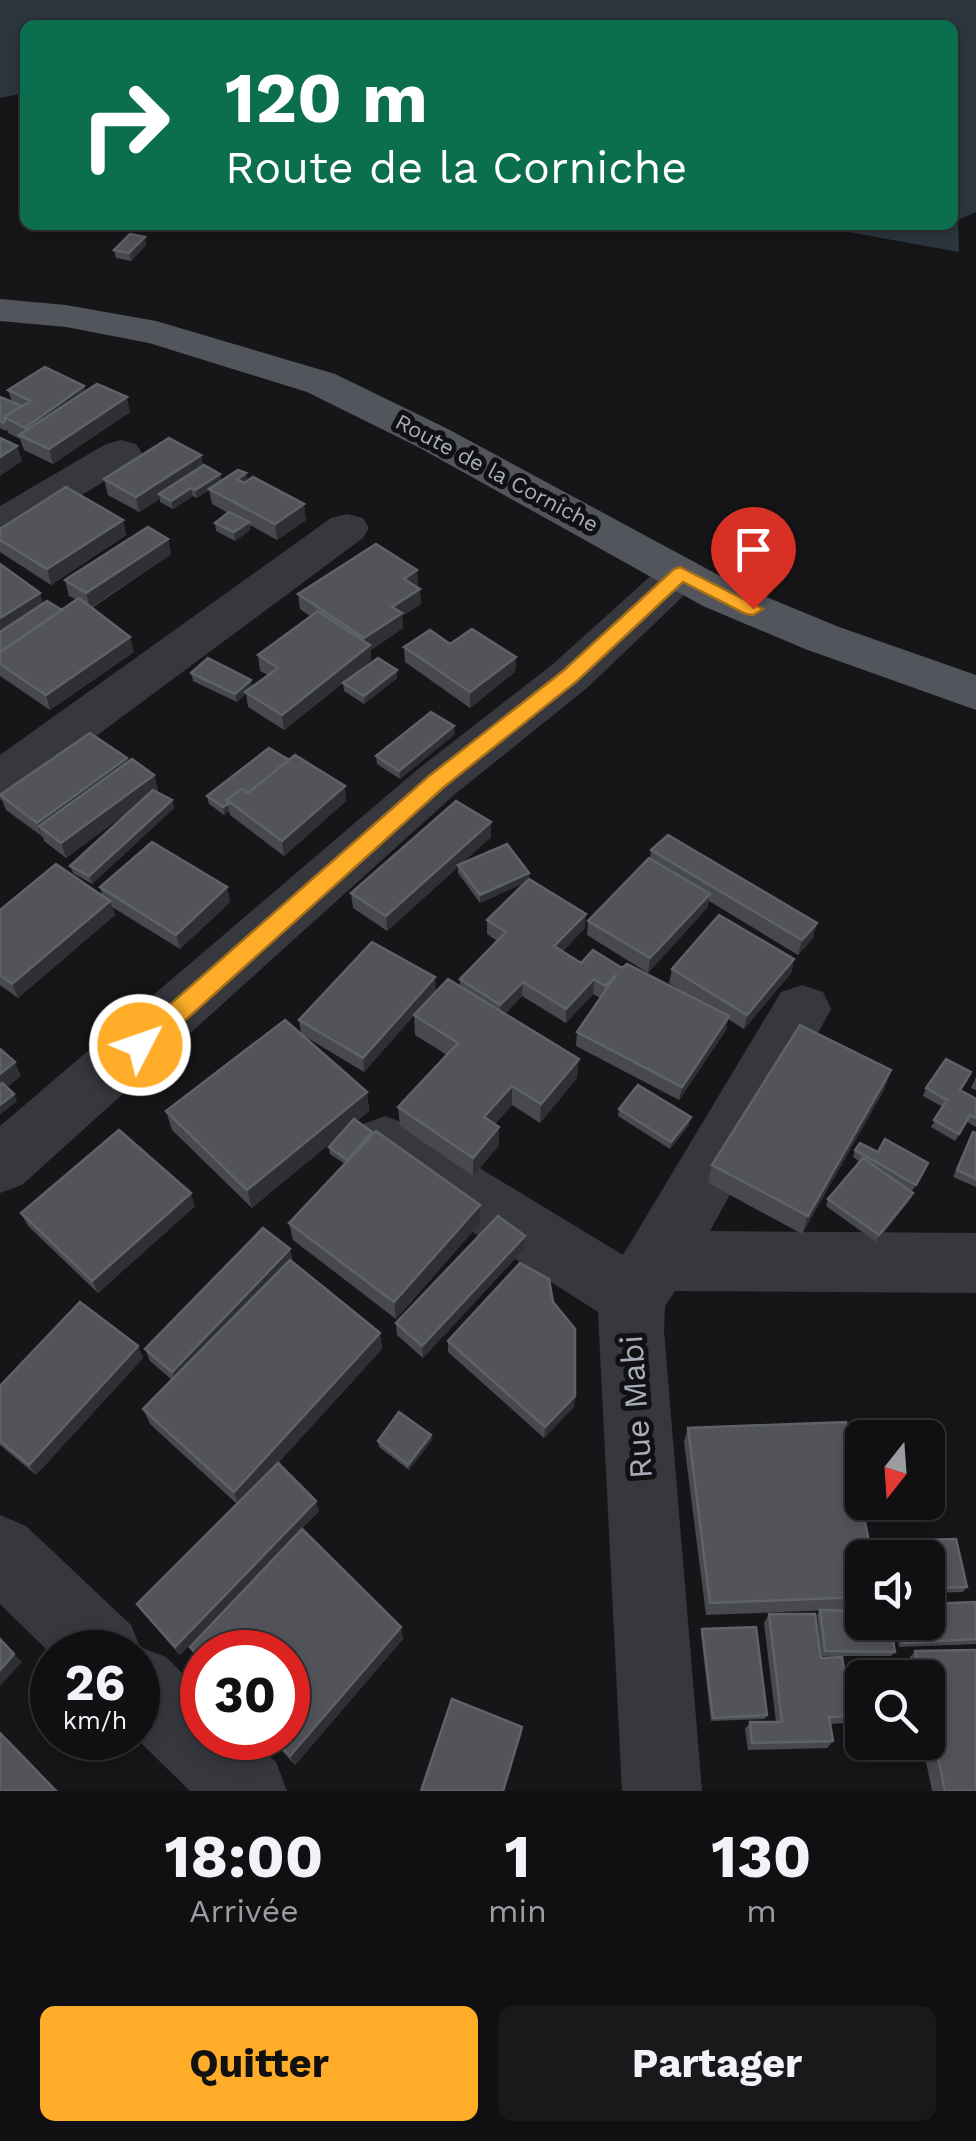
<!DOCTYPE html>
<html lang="fr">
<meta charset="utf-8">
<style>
:root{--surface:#101013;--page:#19191c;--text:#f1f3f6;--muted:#9c9da0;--line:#303033;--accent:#ffad28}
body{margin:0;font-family:"Work Sans",sans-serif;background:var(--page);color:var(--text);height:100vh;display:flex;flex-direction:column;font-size:38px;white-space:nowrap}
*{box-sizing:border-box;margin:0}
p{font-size:32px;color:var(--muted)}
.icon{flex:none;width:55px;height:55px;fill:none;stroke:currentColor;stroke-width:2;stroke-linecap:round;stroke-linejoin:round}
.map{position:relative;height:1791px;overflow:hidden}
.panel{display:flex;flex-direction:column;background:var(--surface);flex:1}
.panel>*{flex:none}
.top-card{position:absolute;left:20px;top:20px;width:938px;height:210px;border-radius:15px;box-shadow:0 5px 15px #0003,0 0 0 2px var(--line);background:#0b6e4f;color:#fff;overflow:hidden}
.needle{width:65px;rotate:197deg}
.tools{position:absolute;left:845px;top:1420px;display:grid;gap:20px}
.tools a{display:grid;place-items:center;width:100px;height:100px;border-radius:15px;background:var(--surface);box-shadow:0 5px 15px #0003,0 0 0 2px var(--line);font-size:50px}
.speed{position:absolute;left:30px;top:1630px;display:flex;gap:20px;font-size:50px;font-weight:700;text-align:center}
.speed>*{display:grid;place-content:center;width:130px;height:130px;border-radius:50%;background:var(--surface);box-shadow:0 5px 15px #0003,0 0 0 2px var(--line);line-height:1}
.speed small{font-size:25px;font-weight:400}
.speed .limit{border:15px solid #d22;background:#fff;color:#111}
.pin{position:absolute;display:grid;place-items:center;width:85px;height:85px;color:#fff;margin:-102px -42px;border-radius:50% 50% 50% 0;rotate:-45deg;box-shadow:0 0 10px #0007}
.pin .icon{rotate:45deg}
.me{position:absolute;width:110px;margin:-55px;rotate:49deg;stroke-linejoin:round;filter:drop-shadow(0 0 8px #0008)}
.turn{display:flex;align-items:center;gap:35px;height:210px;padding:0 40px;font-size:45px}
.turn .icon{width:130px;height:130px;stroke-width:2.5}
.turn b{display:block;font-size:70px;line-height:85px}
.eta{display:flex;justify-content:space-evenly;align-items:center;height:170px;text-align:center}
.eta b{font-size:60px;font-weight:700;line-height:70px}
.action{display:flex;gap:20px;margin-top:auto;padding:20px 40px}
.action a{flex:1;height:115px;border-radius:15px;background:var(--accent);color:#111;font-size:40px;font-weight:700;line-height:115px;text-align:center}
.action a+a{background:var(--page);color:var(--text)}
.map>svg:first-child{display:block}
</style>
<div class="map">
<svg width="976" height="1791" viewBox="0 0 976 1791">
<rect width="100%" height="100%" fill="#161619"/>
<path fill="#2b363e" d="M0,0h976v212l-18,8 1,32 -111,-20 -90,-7h194v-200h-927v68l-25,5z"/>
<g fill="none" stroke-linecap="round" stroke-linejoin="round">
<path fill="#37383e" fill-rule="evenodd" d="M121,440l15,4 6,9 -6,9 -120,73 -16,4v-33l106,-62z
M347,514l16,4 6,10 -6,10 -345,256 -18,6v-45l331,-237z
M681,558l16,5 7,10 -7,10 -110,105 -133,107 -432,390 -22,8v-67l418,-357 135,-105 112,-101z
M802,985l21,7 8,17 -121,222 266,2v60l-301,-2 -10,15 -1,25 38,460h-80l-24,-479 -235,-150 -9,-19 9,-19 22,-8 22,8 216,131 158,-263z
M0,1515l26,11 105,99 9,22 26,10 36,36v45h47l27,24 11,29h-97l-54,-53 2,-86 -86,3 -52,-51z"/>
<path fill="#53555d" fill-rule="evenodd" d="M0,299l66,6 90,16 179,53 113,55 287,155 104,43 137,48v35l-171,-61 -102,-43 -285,-159 -111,-55 -158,-49 -83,-16 -66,-6z"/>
</g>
<path fill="#47494e" d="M146,245l-15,16 -15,-3 -2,-8z
M84,386l1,6 45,20 -77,52 -29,-14 -4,-11 -12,-6 -1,-4 -1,2 -6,-3v-31l12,5 -4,-12z
M203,465l17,9 1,7 25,-8 1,8 59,39 -29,20 -27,-15v5l-15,11 -19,-10 -1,-8 13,-10 -16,-9 -3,-14 -12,8 -4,-2 -20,13 -13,-7v-3l-21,13 -31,-17 -4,-16z
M123,520l3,15 -75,50 -51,-33v-23z
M168,539l3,15 -79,54 42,44 -84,58 -50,-34v-112l40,29 3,11 19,6 15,-10 -8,-4 -4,-16z
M417,570l1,15 -2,1 5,18 -19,12 1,12 -32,22v10l-27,22 53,-12v8l-33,26 -20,-13 -1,-8 -59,47 -36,-23 -2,-13 -9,8 -44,-21 -2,-8 61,14 16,-12 -8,-4 -2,-16 53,-38 -11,-8 -2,-15z
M450,644l66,13 -1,15 -45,36 -65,-46 -1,-15z
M455,734l-55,45 -23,-15 -1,-8z
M269,748l77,53 -62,55 -54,-41 -1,-4 -5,4 -15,-11 -2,-8z
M128,762l26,13 4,15 -2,2 16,8 2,8 -82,76 -19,-11 -3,-7 62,-57 -66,49 -22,-17 -1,-4 -37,-27 -6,-15z
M491,822v15l-29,26 67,10v6l56,49 -22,23 18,12 41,5 71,30 -24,-15 3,-14 122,-10 -3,14 -47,56 -16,-10 -2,11 -47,70 -103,-54 1,-14 23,-34 -7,-4 -27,29 -44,-27 -17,18 72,64 -37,45 -28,-18 -17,19 4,3v18l-26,31 -73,-50 -2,-19 49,-52 -32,-20 -1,-20 -50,57 -63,-38 66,58 2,19 -12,10 123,102 -84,96 -103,-79 -4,-17 56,-59 -15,-10 -1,-7 11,-12 -88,73 -80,-78 -6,-19 135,-77 -2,-14 137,-29 -16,18 40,-23v-7l37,-38 -10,-7v-14l37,-37 -44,20 -22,-30v-6l-71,64 -34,-23 -2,-15z
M651,850l162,88 -15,17 -89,-54 -2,7 -59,65 -61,-38 1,-14 62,-62z
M100,887h127l3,15 -50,47 -68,-42 3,8 -97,83 -18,-13v-75l102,-15z
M891,1070l-7,20 -82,144 -94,-51 4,-18z
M976,1077v13l-5,-2z
M968,1080l-7,10 15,9v28l-9,-5 -12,19 -24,-14 12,-20 -20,-11 3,-8z
M619,1109l70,16 -19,24 -52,-33z
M973,1132l3,1v54l-23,-10z
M855,1150l23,2 47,18 -13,21 -7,-4 8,6 -3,7 -34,42 -50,-36 2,-7 32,-37 -7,-5z
M195,1206l-97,87 -70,-67 -7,-13z
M525,1236l-1,13 -101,109 -26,-23 -1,-12z
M293,1262l87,71 2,16 -104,114 41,48 -139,144 -38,-43 -5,-8 100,-100 -87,-80 -7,-15 29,-29 -22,-19 -5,-12z
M553,1302l22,94 -1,11 -30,31 -96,-86v-11z
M138,1346l5,12 -107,117 -36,-30v-59z
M688,1428l174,130v51l-156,6 -22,-173z
M432,1440l-23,30 -30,-23 -1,-6z
M956,1539l11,48 -4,5 -35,1v-35h-38l-2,-12 3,-5z
M976,1602v42l-77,3 -5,-25h34z
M820,1610l75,42 -4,4h-69l-5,-41z
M769,1614l52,44 30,58 -6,7 -15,1 3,17 -6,7 -79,2 -3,-21 5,-7h26l-12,-99z
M702,1629l65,86 -2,4 -54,2 -10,-87z
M403,1639l-108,126 -25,-27h18l-86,-86v12l-12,-17z
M976,1650v141h-44l-10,-49h6v-64h-19l-3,-16 9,-11z
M861,1663l1,15v20l-5,-31z"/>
<path fill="#2f3034" d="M145,237l1,8 -15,16 -2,-8z
M84,386l3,15 -59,38 -3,-11z
M127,397l3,15 -77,52 -4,-15z
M17,446l5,15 -22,15v-19z
M201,455l3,15 -45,24 1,5 -21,13 -3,-15z
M246,473l2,16 -11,-10z
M220,474l1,8 -24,16 -2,-8z
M191,488l2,8 -20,13 -2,-8z
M304,504l2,16 -29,20 -2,-16z
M123,520l3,15 -75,50 -4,-16z
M249,522l1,8 -15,11 -1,-9z
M168,539l3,15 -81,54 -4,-15z
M417,570l1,15 -13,9 -1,-15z
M420,589l1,15 -19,12 1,12 -32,22v10l-87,70 -2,-15 83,-66 -1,-11 28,-31z
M40,593l4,15 -44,28v-18z
M130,637l4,15 -84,58 -4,-15z
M516,657l-1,15 -45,36v-16z
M397,670v8l-33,26v-8z
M251,680l1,8 -15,14 -2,-8z
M454,726l1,8 -55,45 -1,-8z
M127,758l4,16 -92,52 3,12 -5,-15z
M154,775l4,15 -92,68 -5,-15z
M345,786l1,15 -62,55 -2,-15z
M172,800l2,8 -82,76 -3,-8z
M228,804l1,7 -5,4 -1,-8z
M491,822v15l-104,94 -1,-15z
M529,873v8l-49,22v-8z
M227,887l3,15 -50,47 -4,-14z
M710,894l-3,14 -59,65 2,-15z
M110,901l5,14 -97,83 -6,-14z
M586,914l-1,14 -31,33v-15z
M817,923l-4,15 -15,17 4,-15z
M794,959l-3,14 -47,56 3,-14z
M435,977l1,14 -72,81 -1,-14z
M594,979l-1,15 -27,29v-14z
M523,982l-1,14 -22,24v-15z
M729,1016l-3,14 -47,70 3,-13z
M579,1059l-2,19 -37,45 1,-19z
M15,1062l6,14 -21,17v-19z
M891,1070l-7,20 -82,144 6,-18z
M512,1086v19l-28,31v-19z
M367,1092l2,19 -117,97 -5,-18z
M14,1094l3,7 -17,14v-10z
M691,1117l-2,8 -19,24 1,-7z
M499,1127v18l-26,31v-18z
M191,1193l4,13 -97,87 -6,-12z
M913,1193l-3,7 -34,42 3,-7z
M480,1205v18l-84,96 -2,-17z
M525,1236l-1,13 -101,109 -1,-12z
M290,1249l3,12 -117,123 -4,-12z
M380,1333l2,16 -143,157 -5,-14z
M138,1346l5,12 -107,117 -7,-10z
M575,1396l-1,11 -30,31 1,-11z
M431,1435l1,5 -23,30 -1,-5z
M316,1501l3,10 -139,144 -5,-8z
M401,1627l2,12 -108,126 -5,-9z
M14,1654l8,8 -22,24v-16z
M522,1727v7l-18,57h-1z
M0,1733l10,8 48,50h-2z"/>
<path fill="#52545a" stroke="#5f6269" stroke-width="2.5" d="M130,234l15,3 -16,16 -15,-3z
M45,367l39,19 -59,42 -21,-11 27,-16 -23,-11z
M97,384l30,13 -78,52 -30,-14z
M0,397l22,9 -18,11 1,4 -2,2 -3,-2z
M0,438l17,8 -17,11z
M169,438l32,17 -65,42 -32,-18z
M204,465l16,9 -25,16 -4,-2 -20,13 -12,-7z
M238,470l8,3 -9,6 7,4 9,-6 51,27 -29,20 -66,-35z
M66,487l57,33 -76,49 -47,-29v-11z
M229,512l20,10 -15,10 -19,-9z
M148,527l20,12 -82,54 -21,-13z
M376,544l41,26 -13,9 16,10 -28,18 10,6 -38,25 -66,-44z
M0,564l40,29 -40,25z
M79,598l51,39 -84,58 -46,-31v-12z
M47,601l15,9 -62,42v-20z
M318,611l52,34 -88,70 -37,-23 33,-24 -20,-13z
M472,629l44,28 -46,35 -66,-45 26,-17 20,14z
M208,658l43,22 -16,14 -44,-21z
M378,658l19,12 -33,26 -21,-13z
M431,712l23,14 -55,45 -23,-15z
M90,733l37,25 -90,65 -37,-28z
M269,748l20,12 -40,32 -8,-3 -14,11 1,4 -5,3 -16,-11z
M295,755l50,31 -63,55 -55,-41 14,-11 7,4z
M132,759l22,16 -93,68 -22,-17z
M153,790l19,10 -83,76 -19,-10z
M456,801l35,21 -105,94 -35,-23z
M668,835l149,88 -15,17 -151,-90z
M152,842l75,45 -51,48 -76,-48z
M507,844l22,29 -49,22 -22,-30z
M649,858l61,36 -60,64 -62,-37z
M56,864l54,37 -98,83 -12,-9v-65z
M529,879l57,35 -32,32 27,17 12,-13 29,18 5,-4 102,52 -47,71 -105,-55 39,-57 -11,11 -11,-7 -28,30 -43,-27 -23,23 -40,-26 46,-47 -19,-12z
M719,915l75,44 -47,56 -75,-46z
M372,942l63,35 -72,81 -64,-38z
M448,979l131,80 -38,45 -29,-18 -28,31 15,10 -26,31 -75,-51 60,-64 -44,-28z
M285,1020l82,72 -120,98 -81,-79z
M800,1025l91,45 -83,146 -96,-51z
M0,1049l15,13 -15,12z
M946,1059l25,13 -11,18 16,9v19l-6,-3 -11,19 -25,-14 13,-20 -21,-12z
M2,1083l12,11 -14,11v-20z
M638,1085l53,32 -20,25 -52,-33z
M354,1119l18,13 -25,28 -18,-13z
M119,1130l72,63 -99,88 -71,-68z
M376,1131l104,74 -86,97 -105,-79z
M973,1132l3,1v46l-19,-9z
M885,1139l43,24 -12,22 -61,-35 5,-7 18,9z
M863,1158l50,35 -34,42 -51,-36z
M498,1216l27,20 -103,110 -26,-23z
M263,1228l27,21 -118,123 -27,-23z
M290,1260l90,73 -146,159 -91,-83z
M520,1263l29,16 4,23 22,27v67l-30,31 -97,-86z
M80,1302l58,44 -109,119 -29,-24v-55z
M399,1412l32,23 -23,30 -30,-24z
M846,1422l26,136h-10v39l-152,6 -22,-175z
M278,1463l38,38 -141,146 -38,-43z
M302,1529l99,98 -111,129 -17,-18h15v-86h-86v8l-12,-13z
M956,1539l11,48 -39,1v-30h-34l-3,-17z
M976,1602v37l-73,4 -4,-21h29v-18z
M820,1610l42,1v11h28l5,30 -70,-1z
M769,1614h46l6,44 21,-1 9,59 -22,1 4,24 -81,2 -2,-21h32z
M756,1627l11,88 -54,3 -11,-89z
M0,1639l14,15 -14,16z
M976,1650v141h-31l-17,-82v-31h-7l-6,-27z
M861,1663h37l3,15h-38z
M452,1699l70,28 -19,64h-82z
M0,1733l56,58h-56z"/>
<path fill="#ffad28" stroke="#a6701a" stroke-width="2.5" d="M680,567l83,42 -10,6 -7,-1 -63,-32 -106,99 -133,106 -295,266 -9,3 -8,-3 -4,-8 4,-7 297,-262 134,-105 111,-102z"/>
<g text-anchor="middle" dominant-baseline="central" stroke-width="10" stroke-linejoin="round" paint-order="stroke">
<g font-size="22" fill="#a7aeba" stroke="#111114">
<text transform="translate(497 473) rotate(28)">Route de la Corniche</text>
</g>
<g font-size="32" fill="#a7aeba" stroke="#111114">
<text transform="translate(636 1407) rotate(-94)">Rue Mabi</text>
</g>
</g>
</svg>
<div class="tools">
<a><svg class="needle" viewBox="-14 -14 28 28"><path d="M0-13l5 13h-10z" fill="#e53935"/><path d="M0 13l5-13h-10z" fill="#9c9da0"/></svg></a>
<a><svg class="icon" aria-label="sound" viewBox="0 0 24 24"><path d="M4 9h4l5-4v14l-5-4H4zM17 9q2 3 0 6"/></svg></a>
<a><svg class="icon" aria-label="search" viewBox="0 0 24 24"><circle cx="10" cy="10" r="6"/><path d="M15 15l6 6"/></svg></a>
</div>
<div class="speed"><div>26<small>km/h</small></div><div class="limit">30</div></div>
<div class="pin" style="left:753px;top:609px;background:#d93025"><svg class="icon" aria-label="arrive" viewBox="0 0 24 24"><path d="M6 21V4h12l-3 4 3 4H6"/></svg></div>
<svg class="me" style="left:140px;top:1045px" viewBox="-20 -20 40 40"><circle r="17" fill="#ffad28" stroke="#fff" stroke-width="3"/><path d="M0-11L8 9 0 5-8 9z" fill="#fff"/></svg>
<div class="top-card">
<div class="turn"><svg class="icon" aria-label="right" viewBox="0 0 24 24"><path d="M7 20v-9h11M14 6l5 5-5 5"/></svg><div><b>120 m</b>Route de la Corniche</div></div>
</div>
</div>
<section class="panel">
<div class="eta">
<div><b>18:00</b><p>Arrivée</p></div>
<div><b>1</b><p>min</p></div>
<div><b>130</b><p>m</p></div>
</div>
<div class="action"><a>Quitter</a><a>Partager</a></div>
</section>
